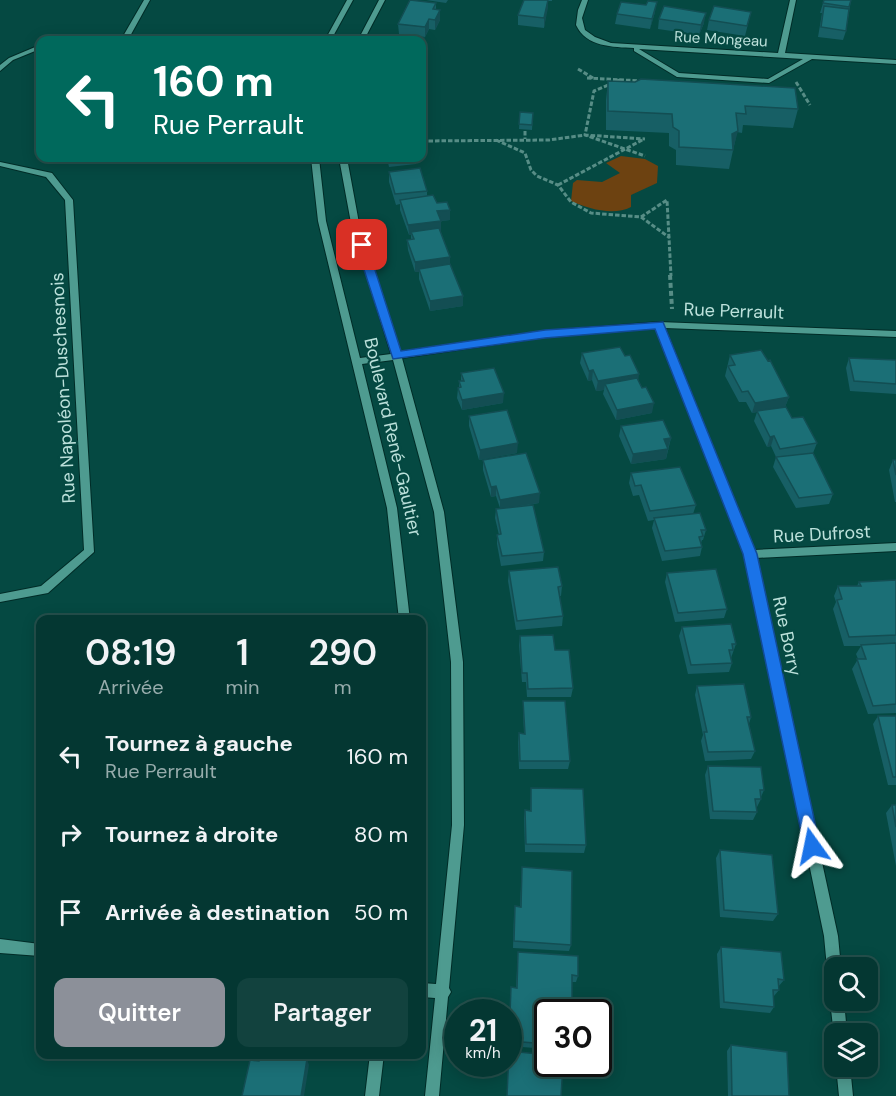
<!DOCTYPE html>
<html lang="fr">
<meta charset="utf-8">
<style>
:root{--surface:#043732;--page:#12423e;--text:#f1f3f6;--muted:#97acac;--line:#25514d;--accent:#8c9099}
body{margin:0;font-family:"DM Sans",sans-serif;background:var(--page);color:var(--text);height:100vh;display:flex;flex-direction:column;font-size:22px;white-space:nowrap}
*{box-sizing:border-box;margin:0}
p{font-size:20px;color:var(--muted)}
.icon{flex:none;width:33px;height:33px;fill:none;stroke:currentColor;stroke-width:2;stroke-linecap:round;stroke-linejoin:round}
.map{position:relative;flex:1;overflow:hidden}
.details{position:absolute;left:36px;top:615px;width:390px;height:444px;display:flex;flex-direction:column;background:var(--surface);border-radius:12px;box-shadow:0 3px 15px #0003,0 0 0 2px var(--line)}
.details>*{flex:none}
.hud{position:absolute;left:36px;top:36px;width:390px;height:126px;border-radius:12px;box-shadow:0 3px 15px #0003,0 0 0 2px var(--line);background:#00695c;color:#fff;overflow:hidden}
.fabs{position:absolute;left:824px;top:957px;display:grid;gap:12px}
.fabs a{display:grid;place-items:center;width:54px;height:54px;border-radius:12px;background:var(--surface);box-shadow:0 3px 15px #0003,0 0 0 2px var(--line);font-size:30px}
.speed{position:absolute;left:444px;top:999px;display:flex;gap:12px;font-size:30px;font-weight:700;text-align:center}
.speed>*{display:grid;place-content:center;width:78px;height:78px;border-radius:50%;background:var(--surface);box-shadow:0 3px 15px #0003,0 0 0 2px var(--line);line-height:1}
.speed small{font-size:15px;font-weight:400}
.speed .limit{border:3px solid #111;border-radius:9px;background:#fff;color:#111}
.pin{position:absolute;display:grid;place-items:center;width:51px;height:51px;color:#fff;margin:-26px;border-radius:12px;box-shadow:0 3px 9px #0006}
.me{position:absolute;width:66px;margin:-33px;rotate:348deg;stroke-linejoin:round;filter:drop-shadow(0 0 4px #0008)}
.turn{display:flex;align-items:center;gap:21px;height:126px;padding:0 18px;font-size:27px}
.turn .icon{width:78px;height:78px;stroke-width:2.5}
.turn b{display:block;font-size:42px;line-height:51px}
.eta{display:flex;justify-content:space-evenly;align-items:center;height:102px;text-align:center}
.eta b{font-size:36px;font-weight:600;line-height:42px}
.primary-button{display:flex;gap:12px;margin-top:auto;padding:12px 18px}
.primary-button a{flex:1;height:69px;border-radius:12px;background:var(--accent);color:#fff;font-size:24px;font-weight:600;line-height:69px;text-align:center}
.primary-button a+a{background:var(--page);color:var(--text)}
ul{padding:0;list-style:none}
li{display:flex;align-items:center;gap:18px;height:78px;padding:0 18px}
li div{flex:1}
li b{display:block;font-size:22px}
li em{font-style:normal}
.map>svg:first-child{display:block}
</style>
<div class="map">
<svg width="896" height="1096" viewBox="0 0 896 1096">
<rect width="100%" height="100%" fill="#054942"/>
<path fill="#6d4211" d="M621,156l24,3 13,7 -1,17 -26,12v12c-17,9 -43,2 -60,-6l2,-18 4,-3 25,2 18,-9 -14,-10z"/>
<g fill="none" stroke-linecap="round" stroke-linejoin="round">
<g stroke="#002c27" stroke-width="2">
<path id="minor" d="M144,0h6l-21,38 2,2h-78l3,-2h66z
M347,0h6l-22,40h-6z
M379,0h6l-21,40h-6z
M582,0h6l-6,18 3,12 10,7 16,6 167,10 12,-53h6l-11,53 111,7v4l-84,-5 -43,24 -92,-6 -43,-26v-3c-21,-1 -48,-1 -58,-23l2,-15zM639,49l164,10 -35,20 -89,-6z
M40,45v4l-27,11 -13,11v-6l9,-7z
M311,158h8l7,63 34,137 31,-4 -40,-131 -12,-65h8l12,65 41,129 145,-21 114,-9 237,9v6l-231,-9 89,222 142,-7v8l-140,7 82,378 3,32h-7v7l-5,-2 -2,-5 -3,-32 -79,-382 -89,-226 -111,9 -143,21 42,154 19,150 1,163 -15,163 2,4 -3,5 -9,99h-14l10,-98 -13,-1v-14l14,1 16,-159 -1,-163 -17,-150 -41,-152 -31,4 35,144 13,112h-11l-12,-112 -69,-287z
M0,162l52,11 21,27 21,352 -46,41 -48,9v-8l41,-8 43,-36 -19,-350 -19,-23 -46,-11z
M0,939l40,5v12l-40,-3z
M834,994v6h10l3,34h-13v2l-4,-36z
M370,1054h14l-5,42h-14z
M836,1066h14l3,30h-14z"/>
</g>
<path stroke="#578d86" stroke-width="3" stroke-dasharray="4.5 2" stroke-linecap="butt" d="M578,69l15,9
M587,78l55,3
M620,80l-26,11 -9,44 60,21
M796,82l14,23
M525,131v8
M496,140l29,13 6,17 6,6 21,9 13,17 20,11 50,4 29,21
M422,141l127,-1 36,-5 60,4
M558,185l86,-46
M641,217l26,-17 4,76"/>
<path stroke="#578d86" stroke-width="4" stroke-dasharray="5 3" stroke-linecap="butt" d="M670,275l2,34"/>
<use href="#minor" fill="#4e9b90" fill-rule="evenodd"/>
</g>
<path fill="#175f65" d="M426,0h22l-2,3z
M524,0h28v1h-4l-4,27 -26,-3v-10z
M824,0h27l-5,31 -3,9 -25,-3 4,-24h-2z
M436,3v7h4v10l-5,10 -6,-1 -4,8 -26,-3 -1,-10z
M655,12l-5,17 -35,-5 2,-10z
M751,12l-6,24 -38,-6 2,-10z
M659,19l45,4 -5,12 -41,-6z
M608,81l190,28 -5,19 -50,-3 -1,8 -5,-1 -8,37 -53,-4v-15l-7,-4v-13l-63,-3v-30z
M422,107l3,8v10h-3z
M520,112l13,1 -1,17 -13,-1z
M387,158h29v6l-27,3z
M389,172l38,19v5l10,7 13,17 -9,1 -1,10 10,33 13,32v10l-33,5 -11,-32v-7h-4l-7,-22 -1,-10h4v-5h-2l-9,-25v-6l-4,1 -7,-23z
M582,353l43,3 13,24 14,33 -36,7 -13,-26 1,-4 -8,1 -4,-11 -4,1 -8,-18z
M730,355l59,42 -4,10 7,11 25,25 -4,10 20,41 -4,10 -33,4 -23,-41 3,-10 -5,-11 -4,1 -13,-26 3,-9 -5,1 -6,-11h-7l-14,-26z
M849,358l47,2v34l-46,-3 -4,-23z
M461,373l42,30 -41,7 -5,-12 1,-10h1v-7h2z
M469,416l48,37 -38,7 -10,-34z
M621,426l50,12 -5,21 -35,5 -12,-28z
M483,460l56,43 -16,3 21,46 -1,9 -42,5 -4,-22v-9h2l-4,-17 1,-9 4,-1 -4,-12 -5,1 -8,-27z
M893,460h3v42h-1l-6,-32z
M631,473l65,32 -3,9 13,16 -3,10h-1l-1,3 1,4 -2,9 -38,5 -10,-33 2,-8 -6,1 -9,-26 -6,1 -4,-13z
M509,571l53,15 -1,10h-2l4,20 -1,10 -46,4 -8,-49z
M667,573l60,36 -3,9 -49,4 -10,-40z
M896,580v133l-28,1 -16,-45 6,-10 -2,-5 5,-8h-17l-11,-37 3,-7 -2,-6 4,-10h19l2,-4z
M682,627l54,17 -5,14 1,5 -3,9 -41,2 -9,-38z
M520,636l35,14 18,38 -2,9h-44l-1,-15h-4l-3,-37z
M697,686l54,31 -2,7 6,27 -4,8 -46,2 -4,-20 2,-6 -8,-40z
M523,701l47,60 -2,8h-49l-1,-27 1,-9 5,1 -1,-24z
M878,716h18v69h-8l-15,-61z
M708,766l56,24 -3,7v2l-4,8h-1l1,5 -4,8 -43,-1 -5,-44z
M531,788l55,57 -2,8 -59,-1 -1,-34 1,-8h5z
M892,805h4v61l-10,-53z
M720,850l58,64 -5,7 -53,-4 -4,-59z
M522,867l49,78 -2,6 -56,-3 1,-35 1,-7h5z
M721,947l63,33 -6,7 1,3 -5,6v11l-4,6 -50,-5 -3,-54z
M518,952l60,24 -2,6h-4l-24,30v37l-39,-3 2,-52v-7l5,1z
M731,1045l58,51h-61l-1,-45z"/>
<path fill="#134e53" d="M548,0v8l-4,20v-10z
M657,2l-2,10 -5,17 2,-10z
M440,10v10l-5,10v-10z
M706,13l-2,10 -5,12 2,-10z
M429,19v10l-4,8v-10z
M424,38l1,10 -3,15v-11z
M738,131l-5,19 -1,-16z
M450,210v10l-9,1v10l-29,4 -1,-3v3h-2l-1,-10 29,-14z
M450,257v10l-31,2v3h-4v-10z
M463,296v10l-33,5v-10z
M593,370l-1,10 -4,1 1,-10z
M639,374l-1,10h-33l-1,6 -8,1 2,-10z
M504,393l-1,10 -41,7v-10z
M789,397l-4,10 -33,6 3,-10z
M654,403l-2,10 -36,7 1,-10z
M774,436l-3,10 -4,1 3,-10z
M671,438l-3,10 -4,-9z
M518,443l-1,10 -38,7 1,-10z
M668,449l-2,10 -35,5 2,-10z
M496,486v10l-5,1v-10z
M540,493l-1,10 -39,6v-9z
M307,1059l2,6 -5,31h-3z"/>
<path fill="#1b6f76" stroke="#134e53" stroke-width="1.5" d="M410,0l26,3 -3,6 7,1 -5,10 -6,-1 -4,8 -27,-3z
M524,0h24l-4,18 -26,-3z
M824,0h27l-2,7 -26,-4z
M648,1l9,1 -5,17 -35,-5 4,-12 25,3z
M664,6l42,7 -5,12 -42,-6z
M714,6l37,6 -4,14 -38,-6z
M824,6l25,3 -3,22 -25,-4z
M395,37l29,1 -2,14v-12h-28z
M641,79l154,9 3,21 -53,-3 1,8 -10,-1 2,18 -6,3 1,16 -54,-3v-16l-6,-4 -1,-13 -64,-3v-30l27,1z
M422,107h2l1,8h-3z
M520,112l13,1 -1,12 -13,-1z
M420,168l7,23 -32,3 -6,-22z
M433,195l4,8 10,-1 3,8 -13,1 4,10 -33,4 -8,-25z
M439,228l11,29 -35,5 -8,-22 7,-1 -3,-7z
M450,264l13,32 -33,5 -11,-32z
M620,347l5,9 5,-1 9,19 -41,7 -5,-11 -4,1 -7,-18z
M761,350l7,11 2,-1 19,37 -34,6 -7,-12 -6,1 -14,-26 7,-1 -5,-10z
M849,358l47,2v24l-42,-3z
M494,368l10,25 -42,7 -4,-12 3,-1 -2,-6h5l-3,-8z
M637,378l5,10 4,-1 8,16 -37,7 -12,-26z
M786,407l6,11 11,-1 14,26 -37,6 -6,-13 -4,1 -13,-26z
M507,410l11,33 -38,7 -11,-34z
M663,420l8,18 -7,1 4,10 -35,5 -12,-28z
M526,453l14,40 -40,7 -4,-14 -5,1 -8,-27z
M813,453l20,41 -34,4 -23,-41z
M893,460h3v15z
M680,467l16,38 -46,6 -9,-26 -6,1 -4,-13z
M533,505l11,47 -42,4 -5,-21 4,-1 -5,-25z
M700,513l6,17h-5l2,6 -4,1 3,10 -37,4 -11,-33z
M558,567l4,19 -4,1 5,29 -46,5 -8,-50z
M716,569l11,40 -49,4 -11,-40z
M896,580v55l-47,2 -12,-37 5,-1 -4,-13h23l-2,-4z
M731,624l5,20h-4l1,6h-4l3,13 -41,2 -9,-38z
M553,635l2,15h14l4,38 -45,1 -1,-16h-5l-2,-37z
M896,643v61l-23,2 -16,-47h9l-5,-14z
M744,684l7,33h-4l8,34 -47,1 -4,-20h3l-10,-46z
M523,701h42l5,60h-50l-1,-28 6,1z
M878,716h18v61h-3z
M708,766l53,1 3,23h-4l1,9h-6l2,13 -44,-1z
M531,788l52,1 3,56 -60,-1 -1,-34 6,1z
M892,805h4v22z
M720,850l52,5 6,59 -54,-4z
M522,867l50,4 -1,74 -57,-4 1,-35 6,1z
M721,947l60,5 3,28 -6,-1 1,11h-6l1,17 -50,-5z
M518,952l60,4v20l-6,-1v37h-24v32l-39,-3 2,-54 6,1z
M731,1045l56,7 2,44h-57z
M509,1051l39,4v9h15l-2,32h-54z
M261,1054h7l39,5 -6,37h-59l8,-36 9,1z"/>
<path fill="#1a73e8" stroke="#114b97" stroke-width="1.5" d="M362,242l5,3 34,106 144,-21 118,-8 94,232 63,292 -2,5 -6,2 -6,-2 -2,-5 -61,-292 -88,-225 -110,9 -152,21 -37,-114z"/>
<g text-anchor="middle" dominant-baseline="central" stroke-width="4.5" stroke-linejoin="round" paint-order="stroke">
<g font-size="15" fill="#bce1db" stroke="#054942">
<text transform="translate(721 39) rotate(3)">Rue Mongeau</text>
</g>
<g font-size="18" fill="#bce1db" stroke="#054942">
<text transform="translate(734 311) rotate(2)">Rue Perrault</text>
<text transform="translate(63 388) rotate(-93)">Rue Napoléon-Duschesnois</text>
<text transform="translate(393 437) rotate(77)">Boulevard René-Gaultier</text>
<text transform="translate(822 534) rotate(-3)">Rue Dufrost</text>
<text transform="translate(787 636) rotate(78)">Rue Borry</text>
</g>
</g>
</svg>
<div class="fabs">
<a><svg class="icon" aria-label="search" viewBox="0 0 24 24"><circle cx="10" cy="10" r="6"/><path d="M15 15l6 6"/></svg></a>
<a><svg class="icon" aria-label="layers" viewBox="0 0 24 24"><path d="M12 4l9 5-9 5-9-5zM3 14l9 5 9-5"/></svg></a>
</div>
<div class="speed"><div>21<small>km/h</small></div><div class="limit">30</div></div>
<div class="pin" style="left:362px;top:245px;background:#d93025"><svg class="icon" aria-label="arrive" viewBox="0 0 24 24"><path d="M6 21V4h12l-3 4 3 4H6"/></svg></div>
<svg class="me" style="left:812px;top:846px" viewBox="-20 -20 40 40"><path d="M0-17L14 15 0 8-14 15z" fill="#1a73e8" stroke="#fff" stroke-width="4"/></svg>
<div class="hud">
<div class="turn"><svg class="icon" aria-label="left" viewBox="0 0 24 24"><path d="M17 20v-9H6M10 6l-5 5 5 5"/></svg><div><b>160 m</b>Rue Perrault</div></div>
</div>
<section class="details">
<div class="eta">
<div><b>08:19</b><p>Arrivée</p></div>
<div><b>1</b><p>min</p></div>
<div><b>290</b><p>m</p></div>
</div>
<ul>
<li><svg class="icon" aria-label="left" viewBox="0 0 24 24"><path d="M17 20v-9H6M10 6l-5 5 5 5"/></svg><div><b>Tournez à gauche</b><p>Rue Perrault</p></div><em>160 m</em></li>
<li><svg class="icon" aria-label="right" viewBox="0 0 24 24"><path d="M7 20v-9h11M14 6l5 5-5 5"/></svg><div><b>Tournez à droite</b></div><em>80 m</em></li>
<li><svg class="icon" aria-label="arrive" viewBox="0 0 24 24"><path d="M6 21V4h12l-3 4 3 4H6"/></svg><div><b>Arrivée à destination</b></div><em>50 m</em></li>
</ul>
<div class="primary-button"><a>Quitter</a><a>Partager</a></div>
</section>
</div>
